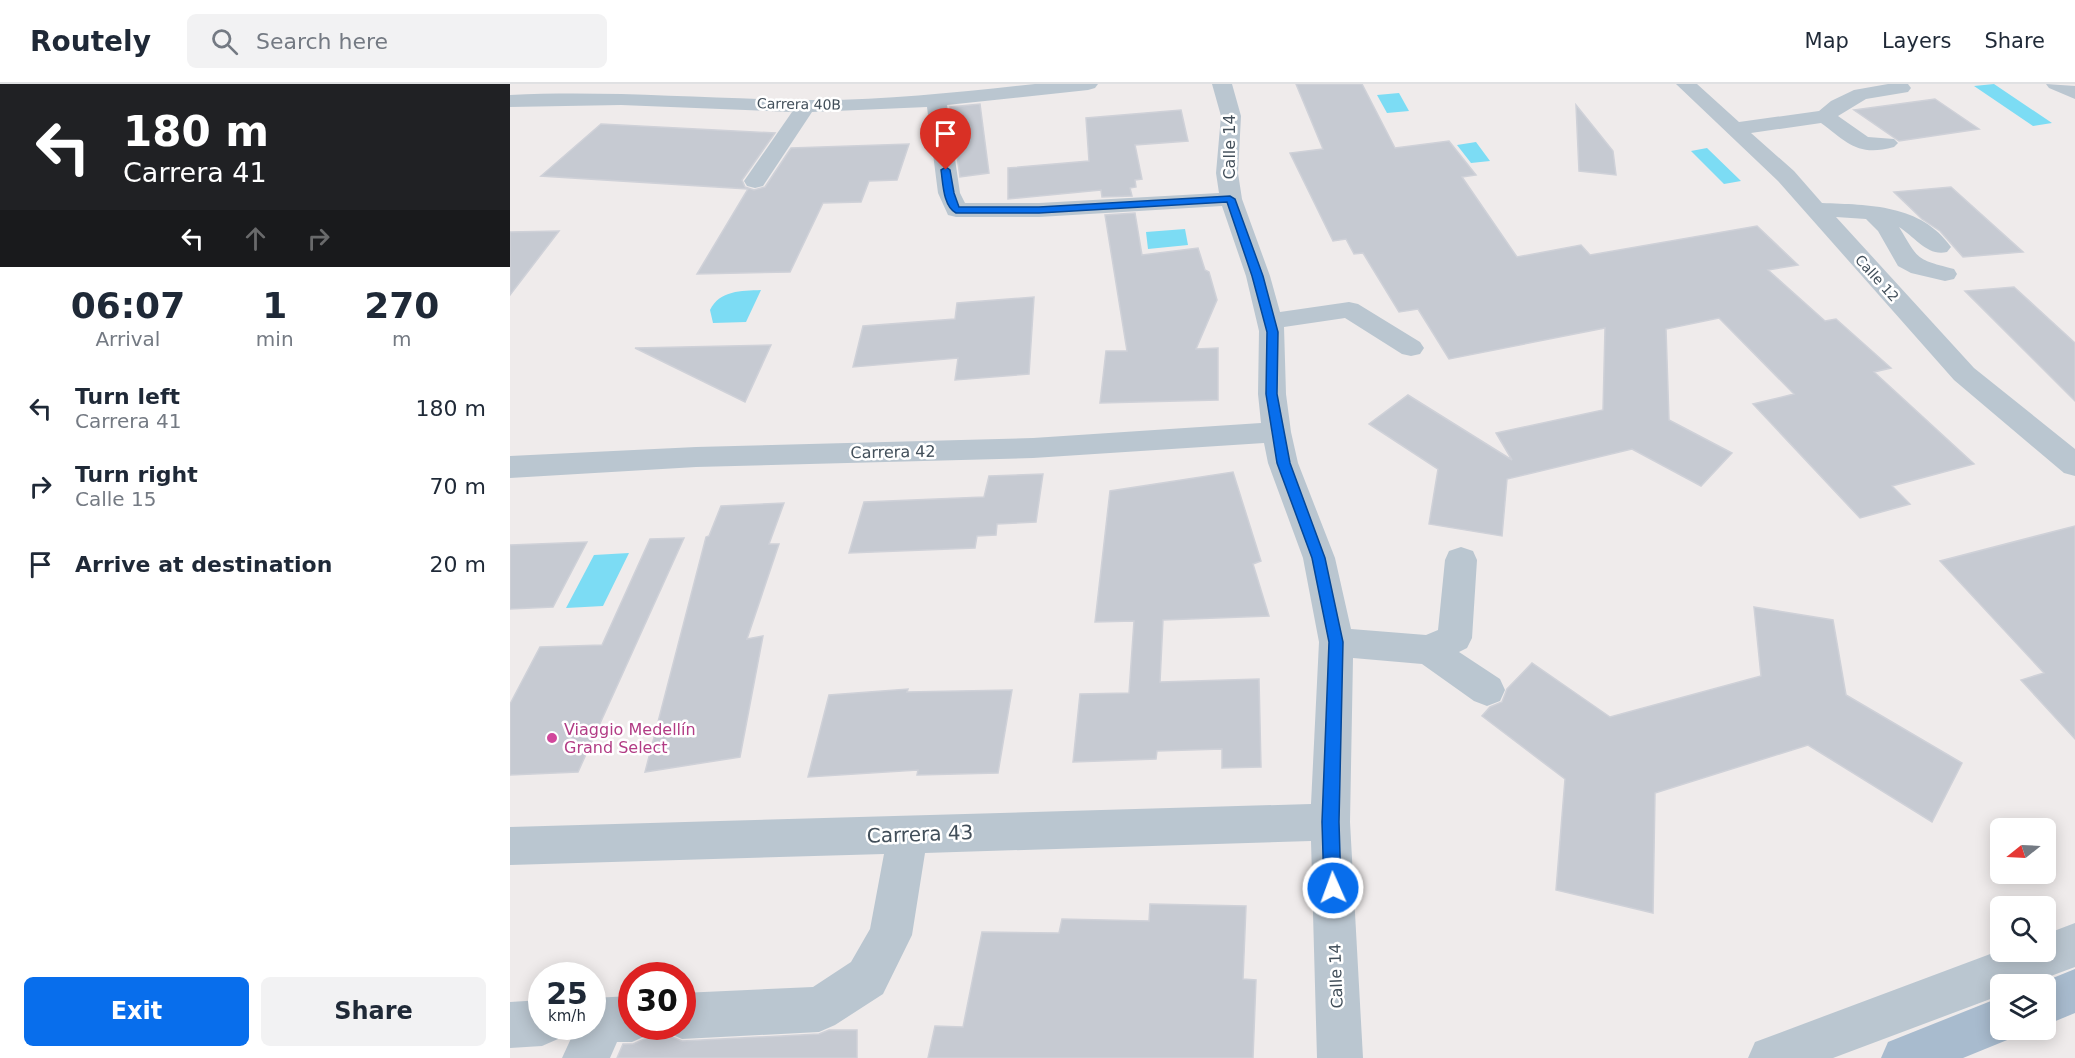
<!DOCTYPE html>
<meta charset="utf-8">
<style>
:root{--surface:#fff;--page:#f2f2f3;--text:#1f2937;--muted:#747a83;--line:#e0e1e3;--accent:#086eec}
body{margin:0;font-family:"DejaVu Sans",sans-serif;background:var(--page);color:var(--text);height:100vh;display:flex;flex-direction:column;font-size:22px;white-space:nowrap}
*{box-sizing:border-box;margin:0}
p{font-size:20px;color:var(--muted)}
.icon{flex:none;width:33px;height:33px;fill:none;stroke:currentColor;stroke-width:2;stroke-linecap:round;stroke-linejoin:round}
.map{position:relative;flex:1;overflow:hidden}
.drawer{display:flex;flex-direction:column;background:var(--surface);width:510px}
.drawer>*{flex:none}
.hud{background:#202124;color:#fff;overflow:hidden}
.needle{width:39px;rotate:252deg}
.fabs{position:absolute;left:1480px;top:734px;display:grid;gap:12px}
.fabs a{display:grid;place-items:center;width:66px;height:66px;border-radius:9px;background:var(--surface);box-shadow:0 3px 15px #0003;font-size:30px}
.speed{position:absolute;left:18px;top:878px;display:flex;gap:12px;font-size:30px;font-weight:700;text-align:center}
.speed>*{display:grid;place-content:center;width:78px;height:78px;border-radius:50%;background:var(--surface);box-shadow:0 3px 15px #0003;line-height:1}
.speed small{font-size:15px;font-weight:400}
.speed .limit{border:9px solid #d22;background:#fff;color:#111}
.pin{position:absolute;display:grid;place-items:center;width:51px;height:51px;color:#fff;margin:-62px -26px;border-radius:50% 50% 50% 0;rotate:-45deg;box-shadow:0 0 6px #0007}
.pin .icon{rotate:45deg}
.me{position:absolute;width:66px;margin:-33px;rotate:358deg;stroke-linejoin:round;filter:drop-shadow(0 0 4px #0008)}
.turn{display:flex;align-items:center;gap:21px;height:126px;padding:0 24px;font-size:27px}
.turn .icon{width:78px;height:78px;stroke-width:2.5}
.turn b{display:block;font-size:42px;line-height:51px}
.lanes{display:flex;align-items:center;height:57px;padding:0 24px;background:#0003;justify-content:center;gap:30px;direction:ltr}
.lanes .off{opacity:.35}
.eta{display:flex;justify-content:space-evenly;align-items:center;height:102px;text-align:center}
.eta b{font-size:36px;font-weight:700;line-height:42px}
.primary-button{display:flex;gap:12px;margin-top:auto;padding:12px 24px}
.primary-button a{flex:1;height:69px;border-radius:9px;background:var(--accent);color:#fff;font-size:24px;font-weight:700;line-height:69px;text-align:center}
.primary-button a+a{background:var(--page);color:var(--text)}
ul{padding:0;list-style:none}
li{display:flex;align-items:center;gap:18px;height:78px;padding:0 24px}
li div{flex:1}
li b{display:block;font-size:22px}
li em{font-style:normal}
header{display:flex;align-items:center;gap:36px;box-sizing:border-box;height:84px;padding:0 30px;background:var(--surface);border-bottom:2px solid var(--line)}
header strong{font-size:28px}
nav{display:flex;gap:33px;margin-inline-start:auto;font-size:21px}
.search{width:420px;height:54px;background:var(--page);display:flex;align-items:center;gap:15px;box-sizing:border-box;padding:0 21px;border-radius:9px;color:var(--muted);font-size:22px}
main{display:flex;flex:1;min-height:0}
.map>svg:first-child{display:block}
</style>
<header>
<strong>Routely</strong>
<div class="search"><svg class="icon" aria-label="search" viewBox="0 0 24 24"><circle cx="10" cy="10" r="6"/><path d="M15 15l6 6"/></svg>Search here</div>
<nav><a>Map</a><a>Layers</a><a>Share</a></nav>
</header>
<main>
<section class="drawer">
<div class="hud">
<div class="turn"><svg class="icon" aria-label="left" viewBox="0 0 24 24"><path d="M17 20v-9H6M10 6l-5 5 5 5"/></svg><div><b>180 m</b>Carrera 41</div></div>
<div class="lanes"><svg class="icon" aria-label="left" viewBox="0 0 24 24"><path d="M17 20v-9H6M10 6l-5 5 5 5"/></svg><svg class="icon off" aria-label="ahead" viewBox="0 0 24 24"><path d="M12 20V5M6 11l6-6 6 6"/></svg><svg class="icon off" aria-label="right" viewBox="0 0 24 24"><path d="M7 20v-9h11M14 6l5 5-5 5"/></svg></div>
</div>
<div class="eta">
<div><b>06:07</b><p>Arrival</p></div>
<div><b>1</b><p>min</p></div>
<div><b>270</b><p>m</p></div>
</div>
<ul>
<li><svg class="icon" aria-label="left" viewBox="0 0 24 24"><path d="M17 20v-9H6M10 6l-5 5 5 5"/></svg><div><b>Turn left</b><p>Carrera 41</p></div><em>180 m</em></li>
<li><svg class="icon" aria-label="right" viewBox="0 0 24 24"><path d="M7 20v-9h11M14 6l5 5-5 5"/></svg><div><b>Turn right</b><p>Calle 15</p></div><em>70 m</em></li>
<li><svg class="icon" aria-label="arrive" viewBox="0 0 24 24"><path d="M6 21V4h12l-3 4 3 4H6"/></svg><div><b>Arrive at destination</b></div><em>20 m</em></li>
</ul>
<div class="primary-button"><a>Exit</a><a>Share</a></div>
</section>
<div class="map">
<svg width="1565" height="974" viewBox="0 0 1565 974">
<rect width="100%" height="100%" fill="#efebeb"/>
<path fill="#7cdcf4" d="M1484,0l58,39 -19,3 -59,-40z
M889,9l10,18 -22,2 -10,-18z
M966,58l14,19 -19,2 -14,-18z
M1197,64l34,33 -17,3 -33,-33z
M675,145l3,16 -40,4 -2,-17z
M251,206l-15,32 -33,1 -3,-13c10,-20 31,-19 51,-20z
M119,469l-26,53 -37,2 28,-53z"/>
<path fill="#c6cad2" stroke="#cfd1d8" stroke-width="1.5" d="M786,0h66l33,64 54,-7 27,34 -14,2 55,80 64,-12 9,10 167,-29 41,39 -30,5 57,51 11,-2 55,49 -17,4 100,92 -82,22 18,18 -50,14 -107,-114 41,-10 -75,-76 -53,11 3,91 63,33 -31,33 -69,-37 -125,30 -5,57 -73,-12 9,-55 -69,-45 39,-29 104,65 -16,-27 107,-23 2,-82 -156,31 -31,-50 -19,3 -36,-59 -9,1 -8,-15 -13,2 -43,-88 33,-4z
M1425,15l44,30 -80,12 -45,-31z
M470,20l9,69 -29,4 -10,-70z
M1066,21l37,46 3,24 -37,-4z
M671,26l7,31 -53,4 7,34 -7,1 1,7 -6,1 2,8 -30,1 -1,-7 -93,9v-31l81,-7 -3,-43z
M91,40l174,9 -33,47 3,7 9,3 11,-3 26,-39 118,-4 -12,36 -28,1 -8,21 -38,1 -33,69 -93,2 51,-85 -207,-13z
M1441,103l72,65 -60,5 -23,-26 -18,-12 -28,-27z
M625,129l7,42 56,-7 7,22 4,2 8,28 -21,49 22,-1v52l-118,3 6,-52h21l-22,-136z
M49,147l-49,64v-63z
M1504,203l61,56v58l-110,-110z
M524,213l-5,77 -74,6 3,-22 -105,9 10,-41 92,-7 2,-16z
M261,261l-26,57 -110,-54z
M723,388l28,89 -8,3 16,52 -106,4 -3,62 99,-3 2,88 -39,1v-19l-65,2 -1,8 -83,3 7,-68 49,-1 5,-72 -39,1 15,-131z
M533,390l-7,48 -39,2 -1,11 -19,1 -2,12 -126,5 15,-51 120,-5 5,-21z
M274,419l-15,41h10l-32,95 16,-3 -23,121 -95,15 61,-235 3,-1 12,-30z
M1565,442v213l-54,-59 23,-7 -104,-112z
M174,454l-106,234 -68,3v-71l30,-57 62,-2 48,-106z
M77,458l-34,65 -43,2v-64z
M1244,523l79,13 13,75 116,68 -30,59 -124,-77 -153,48 -2,120 -97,-23 9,-111 -83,-63 8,-9 12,-5 5,-13 25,-26 78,54 151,-41z
M398,605l-1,3 105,-2 -14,83 -81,2 1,-5 -110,7 21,-82z
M640,820l96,2 -3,73 13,1 -3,78h-325l7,-32 28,1 19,-95 77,1 3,-14 87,2z
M143,945h9l3,5 17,7 137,-7 10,-4h28v28h-240l6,-14h10l16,-7z"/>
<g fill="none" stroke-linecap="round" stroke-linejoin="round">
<path fill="#bac6d0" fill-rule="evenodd" d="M525,0h63l-3,4 -7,2 -141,15 13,88 5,10h74l180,-10 -3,-20 5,-57 -9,-32h20l9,32 -3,57 4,26 28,77 10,36 69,-10 9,2 62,38 4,6 -4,6 -9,2 -9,-2 -57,-36 -61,9 2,67 5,38 7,31 37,95 16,71 75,6 12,-5 7,-70 4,-9 12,-4 12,4 4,9 -5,78 -5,10 -8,4 41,27 5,11 -5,11 -13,5 -13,-5 -52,-37 -69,-6 -3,164 13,236h-46l-6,-217 -386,12 -13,82 -29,59 -48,31 -16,7 -137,7 -16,-7 -3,-6h19v-33l131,-6 38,-25 19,-33 14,-75 -374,11v-38l801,-23 8,-162 -16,-84 -35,-95 -4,-20 -231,15 -337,9 -186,11v-22l186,-9 337,-9 228,-15 -3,-29 1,-63 -13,-55 -24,-70 -183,11h-83l-8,-2 -10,-22 -11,-86 -115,5 -49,74 -8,2 -8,-2 -3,-5 48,-69 -171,-7 -111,2v-12c99,-5 198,4 297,5 76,1 152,-8 228,-16z
M1166,0h21l42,38 80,-11 12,-10 23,-11 34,-6h20l3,4 -3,4 -42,7 -28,17 30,21 26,2 4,4 -4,4c-36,10 -46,-4 -73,-24l-70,10 43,38 28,32c47,2 99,1 129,44l-4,5c-19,5 -32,-15 -48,-25 20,33 16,32 55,42l3,5 -3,5 -9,2 -34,-8 -13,-7 -20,-35 -12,-12 -30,-2 138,151 101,81v27l-11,-3 -110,-93 -176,-199z
M1536,0l29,2v13l-26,-11z
M1565,839v44l-46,17h-28v11l-168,63h-85l7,-16 246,-92 45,1v-17z
M122,912v30h20l-4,9 -16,7h-15l-7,16h-48l12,-26 -3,-6h21v-28z
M32,916v26h22l-6,13 -16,7 -32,2v-46z"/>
<path fill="#a8bbce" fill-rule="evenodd" d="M1565,885v44l-29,12v-41h-8z
M1491,913v32h19l-3,7 -54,22h-82l7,-16z"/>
</g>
<path fill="#086eec" stroke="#054899" stroke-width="1.5" d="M436,83l4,3 4,23 5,14h80l191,-11 5,3 28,77 15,56 -1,62 13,69 35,95 18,84 -4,180 2,66 -2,6 -6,3 -7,-3 -2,-6 -2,-66 7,-180 -17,-84 -35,-95 -11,-69 1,-62 -15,-56 -25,-74 -188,11h-83c-13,-7 -13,-30 -15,-43z"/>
<circle fill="#d1479c" stroke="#fff" stroke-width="2" cx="42" cy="654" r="6"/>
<g text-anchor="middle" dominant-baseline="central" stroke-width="5" stroke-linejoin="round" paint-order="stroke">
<g font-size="14" fill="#424f5a" stroke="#fff">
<text transform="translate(289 20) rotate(1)">Carrera 40B</text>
<text transform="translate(1367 194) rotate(48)">Calle 12</text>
</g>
<g font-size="16" fill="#424f5a" stroke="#fff">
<text transform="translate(719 63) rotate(-90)">Calle 14</text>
<text transform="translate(383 368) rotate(-1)">Carrera 42</text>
<text transform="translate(826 892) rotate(-92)">Calle 14</text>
</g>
<g font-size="16" fill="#b23c85" stroke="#fff" text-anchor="start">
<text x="54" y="645">Viaggio Medellín<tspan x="54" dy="18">Grand Select</tspan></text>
</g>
<g font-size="20" fill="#424f5a" stroke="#fff">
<text transform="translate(410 750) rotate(-2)">Carrera 43</text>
</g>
</g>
</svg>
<div class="fabs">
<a><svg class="needle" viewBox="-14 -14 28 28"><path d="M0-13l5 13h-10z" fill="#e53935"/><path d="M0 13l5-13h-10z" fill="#747a83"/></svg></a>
<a><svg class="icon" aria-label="search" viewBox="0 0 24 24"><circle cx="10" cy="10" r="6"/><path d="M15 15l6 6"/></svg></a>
<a><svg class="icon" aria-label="layers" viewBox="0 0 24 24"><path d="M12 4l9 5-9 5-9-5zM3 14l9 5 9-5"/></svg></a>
</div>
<div class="speed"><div>25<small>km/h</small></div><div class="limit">30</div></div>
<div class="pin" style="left:436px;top:86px;background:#d93025"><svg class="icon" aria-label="arrive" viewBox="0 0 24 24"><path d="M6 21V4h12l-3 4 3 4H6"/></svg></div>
<svg class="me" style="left:823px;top:804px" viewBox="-20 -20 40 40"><circle r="17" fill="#086eec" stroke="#fff" stroke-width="3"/><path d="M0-11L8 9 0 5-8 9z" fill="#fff"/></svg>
</div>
</main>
